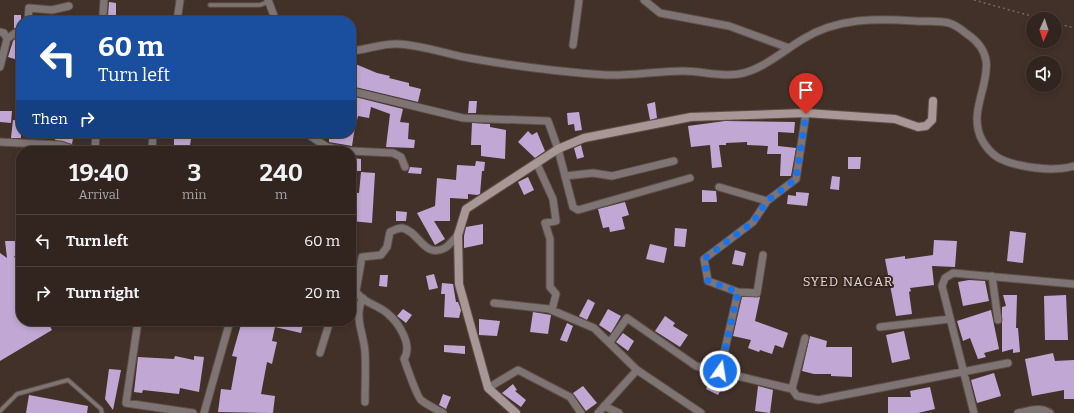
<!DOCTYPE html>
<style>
:root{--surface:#32251f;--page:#3a2d28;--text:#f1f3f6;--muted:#a8a5a4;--line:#4d423d}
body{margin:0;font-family:Bitter,serif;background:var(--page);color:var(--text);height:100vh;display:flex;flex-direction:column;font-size:15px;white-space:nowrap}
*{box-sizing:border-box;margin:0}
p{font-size:13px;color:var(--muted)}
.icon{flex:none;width:22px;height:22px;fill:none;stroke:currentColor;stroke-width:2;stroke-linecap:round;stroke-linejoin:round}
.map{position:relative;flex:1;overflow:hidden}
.details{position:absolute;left:16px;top:146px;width:340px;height:180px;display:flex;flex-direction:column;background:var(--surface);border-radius:16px;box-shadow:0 2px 6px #0003,0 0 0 1px var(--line)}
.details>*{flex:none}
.banner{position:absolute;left:16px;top:16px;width:340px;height:122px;border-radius:16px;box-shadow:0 2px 6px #0003,0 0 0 1px var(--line);background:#1a4fa0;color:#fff;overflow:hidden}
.needle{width:26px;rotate:183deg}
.tools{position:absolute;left:1026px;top:12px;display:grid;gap:8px}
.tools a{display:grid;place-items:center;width:36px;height:36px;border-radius:50%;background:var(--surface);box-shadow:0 2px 6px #0003,0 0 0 1px var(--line);font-size:20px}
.pin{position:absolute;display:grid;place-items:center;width:34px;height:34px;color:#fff;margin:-41px -17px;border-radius:50% 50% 50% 0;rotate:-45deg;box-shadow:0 0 4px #0007}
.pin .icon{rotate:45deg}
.me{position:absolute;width:44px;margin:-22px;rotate:13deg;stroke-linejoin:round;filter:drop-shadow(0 0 3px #0008)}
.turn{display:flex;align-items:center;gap:14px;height:84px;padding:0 16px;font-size:18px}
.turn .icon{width:52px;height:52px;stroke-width:2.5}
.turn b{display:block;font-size:28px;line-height:34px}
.then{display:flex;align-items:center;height:38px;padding:0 16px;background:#0003;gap:8px;font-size:15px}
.eta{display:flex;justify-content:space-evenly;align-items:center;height:68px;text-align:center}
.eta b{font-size:24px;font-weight:700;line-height:28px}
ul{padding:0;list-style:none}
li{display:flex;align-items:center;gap:12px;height:52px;padding:0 16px;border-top:1px solid var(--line)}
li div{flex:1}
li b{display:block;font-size:15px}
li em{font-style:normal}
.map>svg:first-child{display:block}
</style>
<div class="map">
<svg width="1074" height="413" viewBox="0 0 1074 413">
<rect width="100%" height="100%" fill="#423129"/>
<path fill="#c1a8d4" d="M109,2l7,1v13h-8z
M14,15h7v14l-7,-1z
M16,38l5,1v22l-13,-4 5,-16z
M353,63l24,10 13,3 -1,2 20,5v3l12,3 -3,13 -67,-16v-17z
M351,96l52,13 -3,13 9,1 -1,16 7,1 -1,8 -28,-1 4,-33 -19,-7 -2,11 -11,-2 -4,17h-3z
M469,101h8l-1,12h-8z
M655,102l2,16 -7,2 -3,-16z
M0,111h12l-1,12 -11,-1z
M579,112l3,18 -7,1 -1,-7 -6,1 -1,-12z
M13,120l8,1v17h-10z
M725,121l70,1 -1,11 -16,-1v14l18,2 -5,28h-11l1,-22h-14l1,-8 -21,-1v-3l-21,1v2h-7l3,22 -10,1 -2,-23 -19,2 -3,-21z
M472,123l18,1v3l16,3 -1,29 -24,-3v-11h-10z
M528,131l4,4 5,-3 8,19 -10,7 -17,-16z
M57,133h17l-2,11 -17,-4z
M329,133h25l-2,13 -23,-4z
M174,138l17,1 -2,12h-15z
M581,145l3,12 -7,2 -3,-11z
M848,157h13l-1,12h-12z
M353,158l8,1v12h-9z
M476,161l9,1 -1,9h-2l-2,23 -3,1 -9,-1v5l-18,-1v23h-16l11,18 -10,6 -18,-32 18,-7 2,-28 19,2 1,-15 18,1z
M410,167l12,1 -1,6 -13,-1z
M361,172l14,1 -3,50 -21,-2v-29l8,1z
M832,176l8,1 -1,13 -9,-1z
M528,177l6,13 -10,5 -6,-13z
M702,190l14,1 1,11h-15z
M796,192l13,1 -2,13 -20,-2 1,-9 8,1z
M625,202l4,13 -7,2 3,12 -15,3 -1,-5 -6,1 -5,-19z
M396,211l11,1 -1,9h-10z
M483,224v20l-19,4v-12l2,-9z
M675,228l12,1 -2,18 -11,-1z
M1010,231l16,2 -3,30 -16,-2z
M934,240l23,1 -2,26 -23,-1 2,19 -24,3 1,3 -2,1 3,22 -16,2 -11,-57 20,-3v3l28,-4z
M5,241h13l2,14 -6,1 7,14v51h26l5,9 -52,31v-108l7,5z
M650,244l17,4 -3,15 -18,-4z
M735,250l11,3 -3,13 -11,-2z
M434,274l4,14 -9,2 -3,-14z
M380,275h8l-1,12 -8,-1z
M969,280l16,1 4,20 -26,5 -5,-24z
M442,283l11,1 3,18h2l3,8 -2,8 -15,-1 1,-23h-4z
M1003,295h14l-1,33h2l2,24 -7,1v-4l-11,3v-45l4,-1z
M1066,295l2,45h-23l-1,-44z
M742,297h18l-5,24 33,12 -5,15 -8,-3 -3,9 -12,-4 -1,2 -11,-4 3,-8 -18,-4z
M588,299l7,4 -8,17 -8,-4z
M403,309l9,6 -6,8 -9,-7z
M608,309l13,7 -10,17 -12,-8z
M991,310l8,39 -15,4 2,4 -8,2 -8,-21 -7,3 -6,-20z
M533,312l18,3 -3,19 -18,-2z
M665,316l10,7 -2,3 15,9 -8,12 -25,-16z
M479,319l21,2 -3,15 -18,-1z
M242,321h62l-3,12 -26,-6 -3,14 5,1 -5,22 -5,-2 -6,32 14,2 -2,17 -55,-1 3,-23 10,1 6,-33 -5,-1z
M567,323l6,3 -6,16 -7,-2z
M904,331l6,28 -18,4 -6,-28z
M623,333l11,8 -6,10 -12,-9z
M810,336l17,5 -1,6h26v30l-21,-1v-2h-17l-12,-3z
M444,345l21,1v8l-21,-2z
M1053,353l2,8 19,-1v39h-10v-9l-32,6 -7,-37z
M175,356l19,4v-4l10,1 -5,35 -19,-4 -1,6 -36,-4 -1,3 -8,-1 4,-35 36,2z
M109,369l12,1 -8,40 -8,-11z
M994,373l7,23 -24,7 -6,-23z
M713,376l12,6 -7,13 -12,-6z
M513,384l4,6 -2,1 11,9 -5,7 -19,-14z
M583,386l14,17 -11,8 -13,-18z
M758,386l15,4 -3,23 -15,-2z
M930,387l5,22 -17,4h-30v-16h23l-1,-6z
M443,394l8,3 -5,12 -7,-4z
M29,395l59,11 -1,7h-61z"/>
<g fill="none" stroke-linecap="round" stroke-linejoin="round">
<g stroke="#5e4f47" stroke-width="5.5">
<path id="lane" d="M210,5h50l8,-3
M0,411l17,-17 51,-14 33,29 1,4"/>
</g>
<g stroke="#5e4f47" stroke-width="9">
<path id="street" d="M268,0l8,21
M644,0l16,13 69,13 60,22
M103,15l1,-15
M28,21l1,-13 23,2 17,-4
M177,21l3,-21
M0,32l4,1 3,6 -7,28
M7,39l8,-6 6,1
M573,45l6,-45
M351,51c16,-1 31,-8 47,-7 24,1 48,10 71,14 45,8 91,14 137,17 25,1 52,-4 77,-4 19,0 37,6 56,3 23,-4 44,-23 64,-35 34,-21 73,-21 112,-18 11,1 23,-1 34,2 7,2 13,7 18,11 45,30 -5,69 15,106 9,16 19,21 37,25 18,4 37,6 55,1
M351,91l112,27 85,3 10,28 15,58 5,3 112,-32
M306,133l21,14 22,4
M0,142l61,3 17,6
M95,151l1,-18
M152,151l1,-18
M351,151l42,2 8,4 4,10
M537,164l16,35 3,22 -11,2 5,16v48l6,7 -4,16
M565,176l28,-3 19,3 62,-15
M719,187l48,14
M992,276l6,44
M351,290c6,1 7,5 12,9 7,5 17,8 24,14 12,10 26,32 17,46 3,8 13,38 17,41 6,5 15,9 22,13
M356,291l6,-34 19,-2 6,-8 3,-15c4,-2 9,-4 12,-4 17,3 22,31 43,20 4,-2 9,-9 13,-13
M738,292l19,1 6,-38
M363,298c-10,18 1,36 2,54 1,17 0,34 0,50
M494,303l55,6 45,19 43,42 64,43
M138,321l-12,82 67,10
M880,327l70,-8
M610,342l17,-24 69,48 96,23 5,7 21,4 190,-37
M320,353l10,-32
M720,371l18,-79 -30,-11 -4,-22 49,-37 14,-21 29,-22 10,-66
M488,388l30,-18 52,27 11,16
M792,389l13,-51
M604,406l15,7
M204,413l26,-92
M598,413l39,-43
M974,413l-32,-127 3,-8 8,-5 121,11
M1018,413c11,-2 22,-7 32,0"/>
</g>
<g stroke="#5e4f47" stroke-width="10">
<path id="secondary" d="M516,413l-28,-25 -29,-104 -1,-49 8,-26 92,-60 26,-11 107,-21 115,-4 89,6 23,8 8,-1 6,-6 1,-19"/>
</g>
<path stroke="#776861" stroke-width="1.5" stroke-dasharray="2 3" stroke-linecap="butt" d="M974,0l68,19
M1055,23l19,5"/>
<use href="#lane" stroke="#7e7474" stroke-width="3.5"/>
<use href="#street" stroke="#7e7474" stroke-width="7"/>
<use href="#secondary" stroke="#a79797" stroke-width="8"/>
</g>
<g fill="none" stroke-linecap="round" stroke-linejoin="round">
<path stroke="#1a73e8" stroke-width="7" stroke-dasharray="0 12.6" d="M720,371l18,-79 -30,-11 -4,-22 49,-37 14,-21 29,-22 10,-65"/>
</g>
<g text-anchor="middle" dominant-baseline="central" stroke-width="4" stroke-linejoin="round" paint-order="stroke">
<g font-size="13" letter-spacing="1" fill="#e0d5d1" stroke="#372720">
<text x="848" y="281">SYED NAGAR</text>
</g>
</g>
</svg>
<div class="tools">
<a><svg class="needle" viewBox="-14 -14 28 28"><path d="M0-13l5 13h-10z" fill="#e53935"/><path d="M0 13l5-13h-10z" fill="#a8a5a4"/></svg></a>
<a><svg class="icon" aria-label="sound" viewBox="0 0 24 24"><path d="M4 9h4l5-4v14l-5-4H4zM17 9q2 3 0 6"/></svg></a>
</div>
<div class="pin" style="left:806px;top:114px;background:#d93025"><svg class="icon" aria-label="arrive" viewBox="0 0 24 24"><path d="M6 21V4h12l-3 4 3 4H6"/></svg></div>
<svg class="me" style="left:720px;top:371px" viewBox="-20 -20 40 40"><circle r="17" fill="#1a73e8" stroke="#fff" stroke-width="3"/><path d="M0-11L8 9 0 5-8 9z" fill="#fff"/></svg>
<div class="banner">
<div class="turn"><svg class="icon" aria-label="left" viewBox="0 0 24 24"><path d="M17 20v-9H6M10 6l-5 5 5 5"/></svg><div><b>60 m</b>Turn left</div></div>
<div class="then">Then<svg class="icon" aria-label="right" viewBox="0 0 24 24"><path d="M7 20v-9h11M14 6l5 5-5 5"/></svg></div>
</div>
<section class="details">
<div class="eta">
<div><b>19:40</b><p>Arrival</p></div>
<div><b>3</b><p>min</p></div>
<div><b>240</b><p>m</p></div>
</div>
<ul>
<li><svg class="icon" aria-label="left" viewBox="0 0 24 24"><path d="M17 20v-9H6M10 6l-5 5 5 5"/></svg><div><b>Turn left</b></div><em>60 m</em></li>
<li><svg class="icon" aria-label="right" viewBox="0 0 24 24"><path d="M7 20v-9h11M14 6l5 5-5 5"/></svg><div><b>Turn right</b></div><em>20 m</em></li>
</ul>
</section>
</div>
